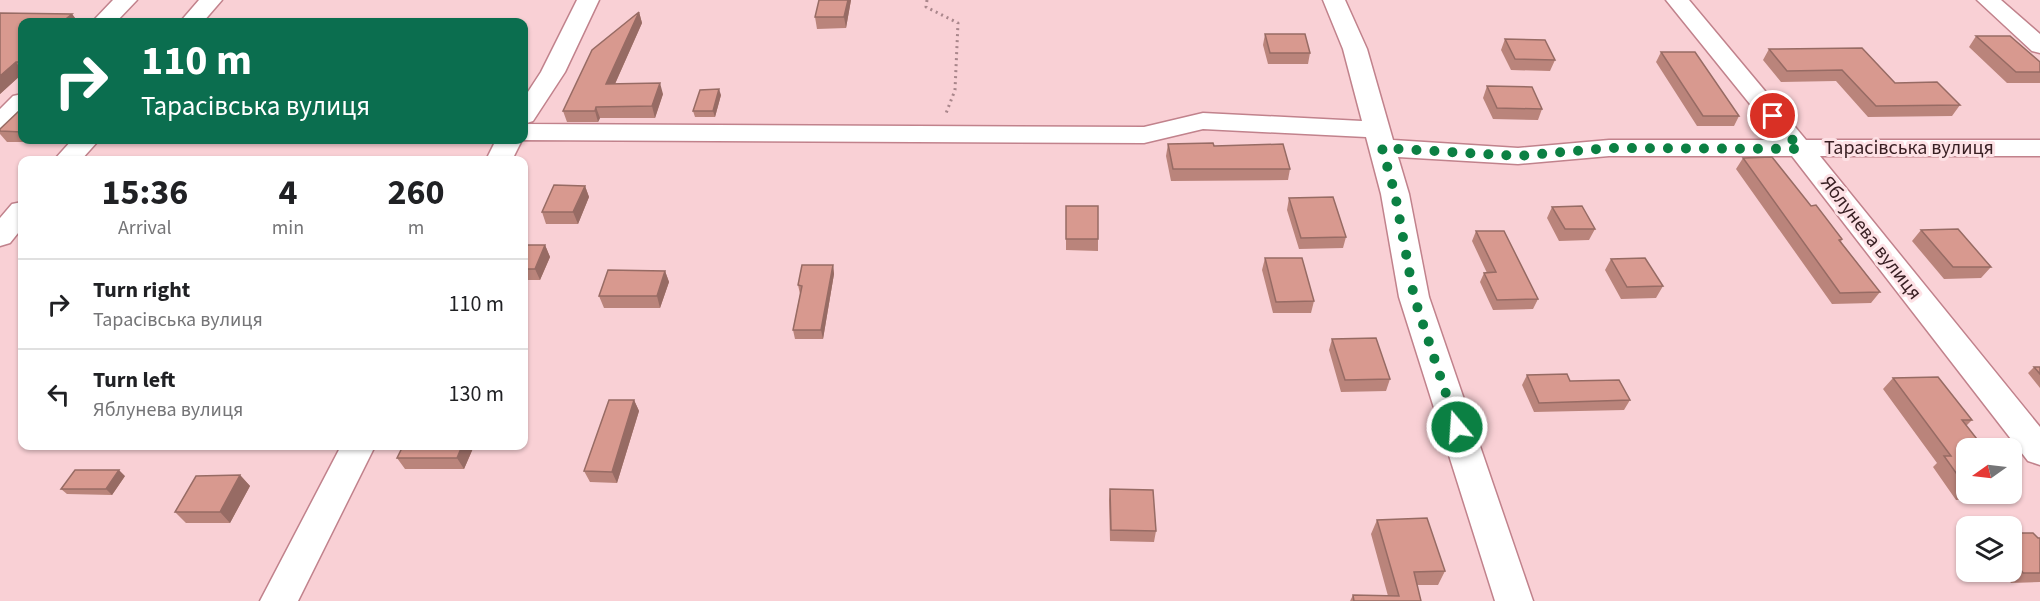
<!DOCTYPE html>
<meta charset="utf-8">
<style>
:root{--surface:#fff;--page:#f2f2f2;--text:#202124;--muted:#757577;--line:#e0e0e0}
body{margin:0;font-family:"Source Sans 3",sans-serif;background:var(--page);color:var(--text);height:100vh;display:flex;flex-direction:column;font-size:22px;white-space:nowrap}
*{box-sizing:border-box;margin:0}
p{font-size:20px;color:var(--muted)}
.icon{flex:none;width:33px;height:33px;fill:none;stroke:currentColor;stroke-width:2;stroke-linecap:round;stroke-linejoin:round}
.map{position:relative;flex:1;overflow:hidden}
.panel{position:absolute;left:18px;top:156px;width:510px;height:294px;display:flex;flex-direction:column;background:var(--surface);border-radius:12px;box-shadow:0 2px 4px #0004}
.panel>*{flex:none}
.hud{position:absolute;left:18px;top:18px;width:510px;height:126px;border-radius:12px;box-shadow:0 2px 4px #0004;background:#0b6e4f;color:#fff;overflow:hidden}
.needle{width:39px;rotate:256deg}
.controls{position:absolute;left:1956px;top:438px;display:grid;gap:12px}
.controls a{display:grid;place-items:center;width:66px;height:66px;border-radius:12px;background:var(--surface);box-shadow:0 2px 4px #0004;font-size:30px}
.pin{position:absolute;display:grid;place-items:center;width:51px;height:51px;color:#fff;margin:-26px;border:3px solid #fff;border-radius:50%;box-shadow:0 2px 6px #0007}
.me{position:absolute;width:66px;margin:-33px;rotate:342deg;stroke-linejoin:round;filter:drop-shadow(0 0 4px #0008)}
.turn{display:flex;align-items:center;gap:21px;height:126px;padding:0 24px;font-size:27px}
.turn .icon{width:78px;height:78px;stroke-width:2.5}
.turn b{display:block;font-size:42px;line-height:51px}
.eta{display:flex;justify-content:space-evenly;align-items:center;height:102px;text-align:center}
.eta b{font-size:36px;font-weight:700;line-height:42px}
ul{padding:0;list-style:none}
li{display:flex;align-items:center;gap:18px;height:90px;padding:0 24px;border-top:2px solid var(--line)}
li div{flex:1}
li b{display:block;font-size:22px}
li em{font-style:normal}
.map>svg:first-child{display:block}
</style>
<div class="map">
<svg width="2040" height="601" viewBox="0 0 2040 601">
<rect width="100%" height="100%" fill="#f9d0d5"/>
<g fill="none" stroke-linecap="round" stroke-linejoin="round">
<g stroke="#c1828c" stroke-width="3">
<path id="minor" d="M113,0h24l-21,22h-24z
M199,0h23l-19,22h-23z
M577,0h22l-34,72 -32,49 -9,3v-26l17,-26z
M1323,0h22l22,49 26,91 125,8 91,-8h170l-113,-140h23l117,140h234v16h-220l220,271v38l-12,-4 -236,-305h-183l-91,8 -120,-7 11,37 20,103 104,304h-38l-96,-304 -18,-103 -15,-57 -163,-8 -59,14 -622,-3 2,-16 620,3 59,-14 159,8 -19,-72z
M1977,0h24l39,34v19l-8,-2z
M22,94v21l-13,13 -9,3v-22l13,-13z
M72,140h27l-18,20h-27z
M496,140h26l-10,20h-26z
M22,202v26l-12,15 -10,3v-28l12,-14z
M341,446h34l-77,155h-38z"/>
</g>
<path stroke="#a9868b" stroke-width="3" stroke-dasharray="2 4" stroke-linecap="butt" d="M927,0l-1,7 32,16 -3,67 -10,26"/>
<use href="#minor" fill="#fff" fill-rule="evenodd"/>
</g>
<path fill="#ba847b" d="M819,0h32l-5,28 -29,1 -2,-12z
M639,12l3,11 -27,61 48,10 -8,24h-55l-2,4h-31l-4,-11z
M0,13l72,1 6,8h-56v52l-22,20z
M1265,34l45,19 -2,11h-40l-5,-19z
M1976,36l64,26v21h-33l-38,-36z
M1505,39l50,21 -5,11 -39,-1 -10,-20z
M1769,49l126,34 65,22 -8,11 -84,1 -32,-36 -55,1 -18,-22z
M1661,52l78,64 -5,10h-37l-41,-64z
M1487,86l55,23 -4,11 -45,-1 -10,-21z
M721,95l-6,22h-20l-2,-6z
M22,110v30h21l-3,2h-33l-7,-8v-5z
M1168,144l46,2 76,23 -2,11 -117,1 -5,-25z
M1743,158l68,48 31,33 -1,3 39,50 -9,11 -39,1 -96,-135z
M585,186l4,11 -11,27h-32l-4,-12z
M1289,198l57,39 -3,11 -44,1 -12,-39z
M1066,206l32,33v12l-32,-1z
M1552,207l43,22 -6,11 -30,1 -12,-23z
M1921,230l70,37 -10,11 -37,1 -32,-38z
M1476,231l62,68 -5,10 -40,1 -13,-28 4,-9h3l-15,-32z
M524,245h21l5,12 -10,23h-16z
M1265,258l49,43 -3,12h-38l-11,-43z
M1611,259l52,27 -7,12 -35,1 -16,-29z
M833,265l1,9 -11,65h-28l-2,-9 7,-36 -2,-9z
M665,271l4,11 -9,26h-56l-5,-12z
M1332,339l58,40 -4,12 -45,1 -12,-42z
M2034,367h6v21l-12,-15z
M1527,375l43,6 60,19 -6,10 -90,2 -12,-27z
M1893,378l79,42 -6,6v68h41l-5,4 -46,2 -23,-33 4,-4 -54,-74z
M634,400l5,11 -22,72 -27,-1 -6,-11z
M236,446h72l-2,3h-67z
M403,446h71l-10,23h-59l-8,-11z
M240,475l10,11 -20,37h-44l-11,-11z
M125,476l-13,19 -45,-1 -6,-5z
M1110,489l46,42 -2,11 -44,-1 -1,-41z
M1377,520l68,51 -7,14h-21l4,16h-71l3,-6 35,1 -17,-62z
M2012,533l28,5v44l-29,1 -8,-11h9z"/>
<path fill="#976b64" d="M848,0h3l-5,28 -2,-11z
M639,12l3,11 -32,72 -4,-11z
M72,14l6,8h-16z
M16,62l6,9v3l-22,20v-18z
M660,83l3,11 -8,24 -3,-12z
M719,89l2,6 -6,22 -2,-6z
M596,107l4,11 -2,4 -3,-11z
M585,186l4,11 -11,27 -5,-12z
M545,245l5,12 -10,23 -5,-11z
M833,265l1,9 -11,65 -2,-9z
M665,271l4,11 -9,26 -3,-12z
M634,400l5,11 -22,72 -5,-11z
M462,446h12l-10,23 -7,-11z
M119,470l6,6 -13,19 -6,-6z
M240,475l10,11 -20,37 -10,-11z"/>
<path fill="#d8998f" stroke="#976b64" stroke-width="1.5" d="M819,0h29l-4,17h-29z
M639,12l-33,72 54,-1 -8,23 -56,1 -1,4h-32l29,-61z
M0,13l72,1 -10,8h-40v40h-6l-16,14z
M1265,34h40l5,19h-40z
M1976,36h34l30,26v10h-24z
M1505,39l40,1 10,20 -40,-1z
M1862,48l33,35 42,-1 23,23 -84,1 -34,-36 -55,1 -18,-22z
M1661,52h34l44,64h-36z
M1487,86l45,1 10,22 -45,-1z
M719,89l-6,22h-20l7,-21z
M20,110h2v22l-22,-1v-2z
M1213,143l1,3 69,-2 7,25h-117l-5,-25z
M1772,157l39,49 5,-1 26,34 -3,1 41,52 -40,1 -97,-135z
M554,185l31,1 -12,26h-31z
M1333,197l13,40 -45,1 -12,-40z
M1066,206h32v33h-32z
M1582,206l13,23h-30l-13,-22z
M1958,229l33,38h-38l-32,-37z
M1476,231h28l34,68 -41,1 -13,-27 12,-1z
M524,245h21l-10,24h-11z
M1265,258h37l12,43 -38,1z
M1645,258l18,28 -36,1 -16,-28z
M802,265h31l-12,65h-28l9,-44 -4,-1z
M608,270l57,1 -8,25h-58z
M1376,338l14,41 -45,1 -13,-41z
M2034,367h6v7z
M1567,374l3,7 49,-1 11,20 -91,3 -12,-28z
M1938,377l34,43h-10l22,28h-18v39l-22,-31h7l-58,-78z
M609,400h25l-22,72 -28,-1z
M403,446h59l-5,12h-60z
M75,470h44l-13,19h-45z
M240,475l-20,37h-45l21,-36z
M1110,489l43,1 3,41 -45,-1z
M1427,518l18,53 -31,1 7,29h-67l-1,-6 46,1 -22,-76z
M2012,533h21l5,5h2v35h-17l-11,-16z"/>
<g fill="none" stroke-linecap="round" stroke-linejoin="round">
<path stroke="#0b8043" stroke-width="10" stroke-dasharray="0 18" d="M1457,427l-43,-130 -19,-103 -13,-46 136,8 91,-8 191,1 -27,-33"/>
</g>
<g text-anchor="middle" dominant-baseline="central" stroke-width="6" stroke-linejoin="round" paint-order="stroke">
<g font-size="20" fill="#371e22" stroke="#fde1e5">
<text x="1909" y="148">Тарасівська вулиця</text>
<text transform="translate(1871 238) rotate(52)">Яблунева вулиця</text>
</g>
</g>
</svg>
<div class="controls">
<a><svg class="needle" viewBox="-14 -14 28 28"><path d="M0-13l5 13h-10z" fill="#e53935"/><path d="M0 13l5-13h-10z" fill="#757577"/></svg></a>
<a><svg class="icon" aria-label="layers" viewBox="0 0 24 24"><path d="M12 4l9 5-9 5-9-5zM3 14l9 5 9-5"/></svg></a>
</div>
<div class="pin" style="left:1773px;top:116px;background:#d93025"><svg class="icon" aria-label="arrive" viewBox="0 0 24 24"><path d="M6 21V4h12l-3 4 3 4H6"/></svg></div>
<svg class="me" style="left:1457px;top:427px" viewBox="-20 -20 40 40"><circle r="17" fill="#0b8043" stroke="#fff" stroke-width="3"/><path d="M0-11L8 9 0 5-8 9z" fill="#fff"/></svg>
<div class="hud">
<div class="turn"><svg class="icon" aria-label="right" viewBox="0 0 24 24"><path d="M7 20v-9h11M14 6l5 5-5 5"/></svg><div><b>110 m</b>Тарасівська вулиця</div></div>
</div>
<section class="panel">
<div class="eta">
<div><b>15:36</b><p>Arrival</p></div>
<div><b>4</b><p>min</p></div>
<div><b>260</b><p>m</p></div>
</div>
<ul>
<li><svg class="icon" aria-label="right" viewBox="0 0 24 24"><path d="M7 20v-9h11M14 6l5 5-5 5"/></svg><div><b>Turn right</b><p>Тарасівська вулиця</p></div><em>110 m</em></li>
<li><svg class="icon" aria-label="left" viewBox="0 0 24 24"><path d="M17 20v-9H6M10 6l-5 5 5 5"/></svg><div><b>Turn left</b><p>Яблунева вулиця</p></div><em>130 m</em></li>
</ul>
</section>
</div>
